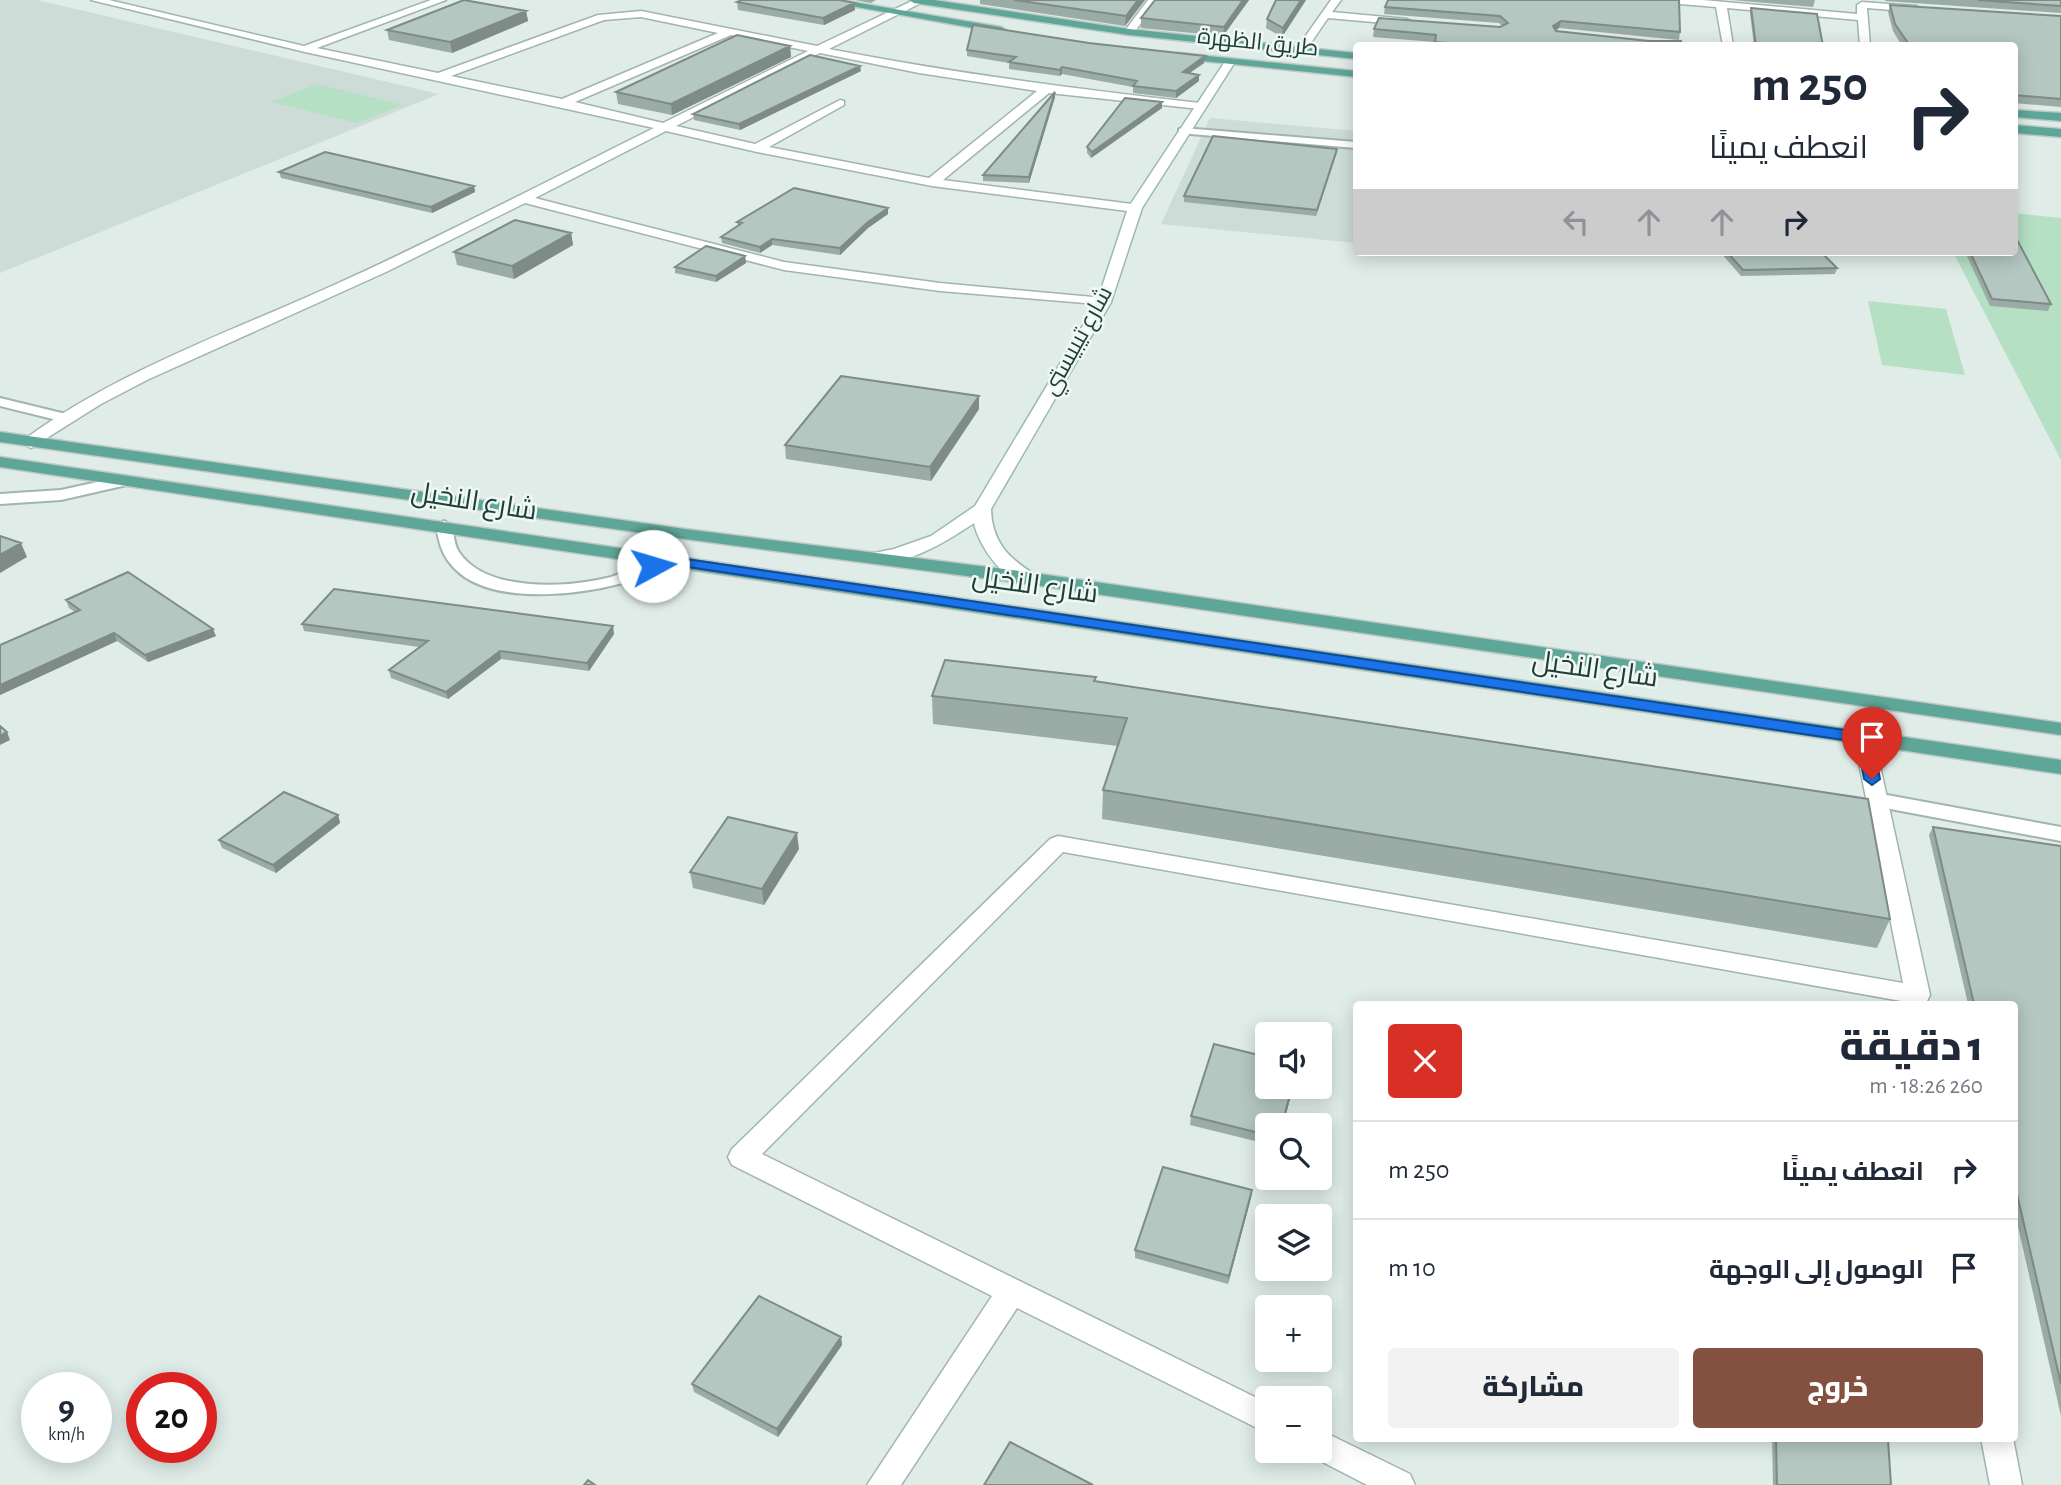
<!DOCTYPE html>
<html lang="ar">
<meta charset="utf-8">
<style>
:root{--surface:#fff;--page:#f2f2f3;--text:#1f2937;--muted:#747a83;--line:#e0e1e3;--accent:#845140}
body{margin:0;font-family:"Alegreya Sans",Cairo,sans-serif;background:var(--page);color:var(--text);direction:rtl;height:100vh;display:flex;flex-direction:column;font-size:26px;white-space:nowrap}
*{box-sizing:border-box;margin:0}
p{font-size:23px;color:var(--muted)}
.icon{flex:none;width:38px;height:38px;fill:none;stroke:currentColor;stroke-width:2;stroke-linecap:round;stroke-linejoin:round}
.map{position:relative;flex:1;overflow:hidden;direction:ltr}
.panel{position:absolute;left:1353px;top:1001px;width:665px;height:441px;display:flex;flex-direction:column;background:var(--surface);border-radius:7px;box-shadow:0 4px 18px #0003;direction:rtl}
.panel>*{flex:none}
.guide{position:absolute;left:1353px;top:42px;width:665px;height:214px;border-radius:7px;box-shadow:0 4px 18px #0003;direction:rtl;background:#fff;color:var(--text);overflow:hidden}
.tools{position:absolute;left:1255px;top:1022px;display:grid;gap:14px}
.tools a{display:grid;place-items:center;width:77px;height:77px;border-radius:7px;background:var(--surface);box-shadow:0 4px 18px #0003;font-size:35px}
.speed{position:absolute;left:21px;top:1372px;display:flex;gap:14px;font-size:35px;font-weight:700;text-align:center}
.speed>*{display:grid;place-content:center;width:91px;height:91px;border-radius:50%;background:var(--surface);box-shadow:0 4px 18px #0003;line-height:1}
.speed small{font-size:18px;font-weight:400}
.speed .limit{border:10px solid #d22;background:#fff;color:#111}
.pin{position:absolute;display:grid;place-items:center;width:60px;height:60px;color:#fff;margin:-72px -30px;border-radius:50% 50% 50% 0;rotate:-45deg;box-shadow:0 0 7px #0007}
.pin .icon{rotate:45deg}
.me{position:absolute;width:77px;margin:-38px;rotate:84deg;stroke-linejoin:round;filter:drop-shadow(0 0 5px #0008)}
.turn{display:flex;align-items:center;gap:24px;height:147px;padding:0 35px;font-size:32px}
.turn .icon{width:91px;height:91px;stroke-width:2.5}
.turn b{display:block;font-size:49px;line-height:60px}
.lanes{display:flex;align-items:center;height:66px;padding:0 35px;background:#0003;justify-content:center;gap:35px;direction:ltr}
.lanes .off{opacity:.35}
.round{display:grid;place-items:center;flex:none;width:74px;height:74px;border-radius:7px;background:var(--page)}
.head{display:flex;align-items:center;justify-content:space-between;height:119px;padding:0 35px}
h1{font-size:42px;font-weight:800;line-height:52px}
.action{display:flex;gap:14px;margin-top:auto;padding:14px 35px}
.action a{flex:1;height:80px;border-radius:7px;background:var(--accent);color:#fff;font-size:28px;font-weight:800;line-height:80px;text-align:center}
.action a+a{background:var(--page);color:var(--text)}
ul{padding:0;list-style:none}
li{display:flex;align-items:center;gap:21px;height:98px;padding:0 35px;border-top:2px solid var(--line)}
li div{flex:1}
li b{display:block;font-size:26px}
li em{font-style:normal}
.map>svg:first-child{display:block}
</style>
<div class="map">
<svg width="2061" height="1485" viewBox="0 0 2061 1485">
<rect width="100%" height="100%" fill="#dfece7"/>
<path fill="#cddcd6" d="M0,0h37l402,94 -439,179z
M1210,118l146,13v112l-195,-19z"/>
<path fill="#b5e0c3" d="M317,84l85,21 -45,18 -86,-21z
M2014,213l47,5v242l-108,-208h61z
M1868,301l78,8 19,66 -83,-10z"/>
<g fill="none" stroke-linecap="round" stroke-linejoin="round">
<g stroke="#a1b4af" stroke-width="4">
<path id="lane" d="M1183,128l173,14v6l-177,-15v-4z
M0,398l70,17 2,3 -7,4 -65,-16z
M125,476l6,2 2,3 -2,3 -70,16 -61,4v-10l61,-4z
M444,521l8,5c2,8 2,19 7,26 27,41 110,36 152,25 19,-6 36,-17 55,-22l8,5c-6,8 -18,11 -27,15 -47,19 -153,34 -192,-6 -13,-13 -16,-26 -19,-43z
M1876,793l185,34v14l-192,-36 -3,-5 3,-5z"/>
</g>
<g stroke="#a1b4af" stroke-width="3">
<path id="street" d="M91,0h18l195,46 127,-46h15l-129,48 121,25 160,-58 43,-4 176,35 97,-46h13l-98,49c123,24 246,40 371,54l6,3 -6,3 -151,-16 -106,87 197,25v6l-5,1 -203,-26 -175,-34 -91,-21 -131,67 249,64 156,21 164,15 5,1 2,3 -2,3 -169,-14 -156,-21 -259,-67 -139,69 -239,108 -46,24 -70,44 -8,-5 2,-4c93,-68 205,-107 309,-154 109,-49 213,-104 320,-157l-349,-76zM641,17l77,16 -156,66 -111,-23 153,-56zM731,35l77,16 -145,72 -88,-21zM820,53l99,20 118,18 -108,87 -160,-31 75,-42v-4l-4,-1 -85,44 -79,-18z
M1148,0h10l-25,34h-8l-1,-2z
M1331,0h10l-9,12 75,7 5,3 -5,3 -79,-7 -24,35h-8l-1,-2z
M1663,0h40l154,14v-9l5,-3 54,4 5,3 -5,3 -49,-4 3,38h-10l-2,-26 -131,-12 6,38h-10l-7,-39 -48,-4z
M1864,731l7,2 3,5 56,257 -3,6 -9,3 -855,-152 -301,302 505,249v30l-250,-125 -116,177h-34l125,-189 -260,-131 -4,-8 4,-8 318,-310 8,-3 845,147 -49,-245 3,-5z
M1320,1430l90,44 5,11h-48l-58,-30 -2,-4h13z
M1981,1438h32l9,47h-32z"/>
</g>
<g stroke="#9cb9b0" stroke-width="3">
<path id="secondary" d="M1226,60l9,2 -93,146 -31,94 -120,207c1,32 16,48 43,65l2,4 -2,4c-27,7 -56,-37 -60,-59 -25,17 -73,47 -105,39l-3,-4 3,-4 25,-5 37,-13 44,-30 122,-204 31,-94z"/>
</g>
<g stroke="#c0c9c7" stroke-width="3">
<path id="primary" d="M818,0h23l160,27 5,3 -5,3z
M909,0h25l195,29 227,24v6l-227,-24 -215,-32z
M1178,53l178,18v6l-182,-19v-4z
M2014,110l47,3v8l-47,-4z
M2014,125l47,4v8l-47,-4z
M0,432l685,97 342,43 1034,151v12l-1034,-151 -342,-45 -685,-97z
M0,457l2061,303v14l-2061,-307z"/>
</g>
<use href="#lane" fill="#fff" fill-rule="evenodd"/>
<use href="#street" fill="#fff" fill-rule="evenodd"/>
<use href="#secondary" fill="#fff" fill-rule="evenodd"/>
<use href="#primary" fill="#5ea798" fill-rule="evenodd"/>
</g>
<path fill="#9baba5" d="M855,0h21l-5,3z
M980,0h165l-20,26 -145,-22z
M1155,0h94l-26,36 -82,-8v-10z
M1306,0l-24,37 -16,-9 1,-9z
M1388,0l292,32 -1,8 -120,-12 -3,3 125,15h-247l1,-4 -62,-5 1,-8 126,-2 2,-1 -3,-3 -115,-9 1,-7z
M1732,0h83l-2,7z
M1885,0h176v13l-176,-12z
M737,2l117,1 1,7 -31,15 -86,-15z
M1890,5l171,11v91l-47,-4v-57h-112l-9,-15 -5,-19z
M1751,8l72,38h-69l-4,-33z
M526,11l2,10 -76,32 -63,-13 -2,-10z
M790,46l1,11 -119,58 -54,-11 -2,-12z
M967,50l237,13 -14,10 9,8 -23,17 -43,-5v-6l-71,-13 -2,2 -51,-7v-6l-42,-7z
M861,71l-121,59 -46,-10 -1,-6z
M1055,92v5l-26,86 -46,-2v-6z
M1162,102v6l-71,50 -4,-5v-6z
M1337,149l-1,6 -20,61 -132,-14v-6z
M279,172l195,14 1,6 -43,21 -151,-35z
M888,214l-20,14 -28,27 -68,-10 -12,8 -38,-10 -1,-6 17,-11 -1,-4z
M571,233l2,12 -59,34 -57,-14 -3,-13z
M1720,252h101l16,16 -2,6 -94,2z
M1965,252h49l37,52 -3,7 -58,-5z
M745,256l1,7 -30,19 -41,-9v-6z
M979,409l-48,72 -145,-22 -1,-14z
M66,600l150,36 -68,26 -31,-21 -117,54v-50l75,-33 -6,-4z
M302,624l312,10 -25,37 -88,-12 -53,40 -57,-21 -2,-8 30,-23 -115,-16z
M1096,677l-1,4 795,238 -13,29 -775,-129 1,-29 15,-44 -185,-22 -1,-28z
M338,815l2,8 -64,50 -54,-25 -3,-8z
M1933,827l128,19v570l-47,-207v-205h-46l-39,-169z
M799,849l-35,56 -71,-17 -3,-16z
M1267,1087h26l-10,38h-16v19l-77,-19 1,-9z
M1252,1190l-1,8 -23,86 -93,-26v-8z
M841,1337l1,8 -64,92 -84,-45 -2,-8z
M1772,1438h111l8,47h-118z"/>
<path fill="#7e8b86" d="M1138,0h7l-20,26 1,-10z
M1243,0h6l-26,36 1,-9z
M1301,0h5l-24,37 1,-9z
M854,3l1,7 -31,15 -1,-7z
M526,11l2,10 -76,32 -2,-11z
M1561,21l-2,7 -8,5 2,-7z
M790,46l1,11 -119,58 -1,-11z
M1205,56l-1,7 -22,15 1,-6z
M860,66l1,5 -121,59 -1,-6z
M1062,67v7l-2,2v-6z
M1199,75v6l-23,17v-7z
M1055,92v5l-26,86v-6z
M1162,102v6l-71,50 1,-6z
M1337,149l-1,6 -20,61 1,-6z
M474,186l1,6 -43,21 -1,-6z
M888,208v6l-20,14 -28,27v-7l28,-26z
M571,233l2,12 -59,34 -2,-13z
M772,239v6l-12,8v-6z
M745,256l1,7 -30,19v-6z
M979,396v13l-48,72 -1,-14z
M21,543l6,14 -27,16v-18z
M613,626l1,8 -25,37 -2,-8z
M213,629l3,7 -68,26 -3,-7z
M114,633l3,8 -117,54v-10z
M500,651l1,8 -53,40 -2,-7z
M7,732l3,8 -10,5v-9z
M338,815l2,8 -64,50 -3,-8z
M797,833l2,16 -35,56 -2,-16z
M1292,1087h1l-10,38h-1z
M1252,1190l-1,8 -23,86 1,-8z
M841,1337l1,8 -64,92 -1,-8z"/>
<path fill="#b4c7c0" stroke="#7e8b86" stroke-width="2" d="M464,0l62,11 -76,31 -63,-12z
M742,0h98l14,3 -31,15 -86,-16z
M1014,0h124l-12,16z
M1155,0h88l-19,27 -83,-9z
M1276,0h25l-18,28 -16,-9z
M1388,0h291l1,32 -119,-11 -8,5 3,5 93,10h32v5h-206l-40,-4 1,-7 -62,-6 5,-11 121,9 8,-4 -8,-7 -115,-9z
M1978,0h83v6z
M1890,5l171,11v83l-47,-4v-49h-104l-15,-22z
M1751,8l66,6 6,32h-67z
M973,25l116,18 116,13 -22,16 16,3 -23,16 -43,-5 4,-5 -75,-14 -2,3 -51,-8 7,-5 -49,-7z
M737,35l53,11 -119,58 -55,-12z
M810,55l50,11 -121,58 -46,-10z
M1055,92l-26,85 -46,-2z
M1125,98l37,4 -70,50 -5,-5z
M1213,136l124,13 -20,61 -133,-14z
M325,152l149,34 -43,21 -152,-35z
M794,188l94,20 -20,14 -28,26 -68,-9 -12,8 -39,-10 21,-14 -5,-1z
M515,220l56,13 -59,33 -58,-14z
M2014,234l37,70 -59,-5 -22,-47h44z
M706,246l39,10 -29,20 -41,-9z
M1727,252h94l16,16 -94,2z
M841,376l138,20 -49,71 -145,-22z
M0,536l21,7 -21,12z
M128,572l85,57 -68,26 -31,-22 -114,52v-40l80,-35 -14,-10z
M334,589l279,37 -26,37 -87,-12 -54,41 -57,-22 39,-29 -126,-17z
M945,660l151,17 -2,4 774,118 22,120 -787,-129 24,-72 -195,-22z
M0,726l7,6 -7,4z
M284,792l54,23 -65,50 -54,-25z
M728,817l69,16 -35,56 -72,-17z
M1933,827l128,19v538l-47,-203v-177h-40z
M1214,1044l53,13v30h25l-10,38h-15v10l-76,-19z
M1163,1167l89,23 -23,86 -94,-26z
M759,1296l82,41 -64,92 -85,-45z
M1776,1438h107l5,2 3,45h-114z
M1010,1442l83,43h-109z
M588,1480l7,5h-11z"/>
<path fill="#1a73e8" stroke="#114b97" stroke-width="2" d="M666,556l1198,177 8,5 8,41 -8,6 -8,-6 -7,-37 -1189,-178 -15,6 -7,-4z"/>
<g text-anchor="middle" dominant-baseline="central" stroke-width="5" stroke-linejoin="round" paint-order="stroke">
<g font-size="23" fill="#1e3e37" stroke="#f0f8f4">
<text transform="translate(1258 43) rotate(6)">طريق الظهرة</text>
<text transform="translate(1078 341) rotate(-61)">شارع تيبيستي</text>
</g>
<g font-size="28" fill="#1e3e37" stroke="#f0f8f4">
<text transform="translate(474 502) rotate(9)">شارع النخيل</text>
<text transform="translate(1035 586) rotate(8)">شارع النخيل</text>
<text transform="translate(1595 670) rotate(8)">شارع النخيل</text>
</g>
</g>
</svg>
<div class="tools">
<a><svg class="icon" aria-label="sound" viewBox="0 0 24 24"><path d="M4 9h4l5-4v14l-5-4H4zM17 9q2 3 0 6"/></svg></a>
<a><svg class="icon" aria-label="search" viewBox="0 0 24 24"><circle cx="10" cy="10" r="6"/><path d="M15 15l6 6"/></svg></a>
<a><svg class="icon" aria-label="layers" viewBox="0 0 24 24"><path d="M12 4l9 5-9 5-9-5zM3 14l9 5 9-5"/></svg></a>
<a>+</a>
<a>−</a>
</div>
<div class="speed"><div>9<small>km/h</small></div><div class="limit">20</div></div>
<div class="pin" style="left:1872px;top:779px;background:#d93025"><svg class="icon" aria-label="arrive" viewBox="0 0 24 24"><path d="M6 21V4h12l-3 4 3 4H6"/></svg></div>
<svg class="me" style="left:653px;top:566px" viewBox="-20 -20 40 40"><circle r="19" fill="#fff"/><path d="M0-13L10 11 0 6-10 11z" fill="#1a73e8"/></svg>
<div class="guide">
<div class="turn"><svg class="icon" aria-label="right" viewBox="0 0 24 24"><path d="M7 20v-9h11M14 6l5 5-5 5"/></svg><div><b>250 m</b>انعطف يمينًا</div></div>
<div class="lanes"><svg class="icon off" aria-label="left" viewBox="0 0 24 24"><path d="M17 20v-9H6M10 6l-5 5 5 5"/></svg><svg class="icon off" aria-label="ahead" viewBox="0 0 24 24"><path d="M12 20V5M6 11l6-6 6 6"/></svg><svg class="icon off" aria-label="ahead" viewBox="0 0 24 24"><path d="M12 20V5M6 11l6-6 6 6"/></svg><svg class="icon" aria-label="right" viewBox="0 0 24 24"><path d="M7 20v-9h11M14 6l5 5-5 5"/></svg></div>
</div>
<section class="panel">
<div class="head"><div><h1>1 دقيقة</h1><p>260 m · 18:26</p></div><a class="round" style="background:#d93025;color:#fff"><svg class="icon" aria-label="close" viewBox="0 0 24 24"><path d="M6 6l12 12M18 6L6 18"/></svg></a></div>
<ul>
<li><svg class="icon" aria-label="right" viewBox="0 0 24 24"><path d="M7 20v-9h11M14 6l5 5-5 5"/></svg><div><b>انعطف يمينًا</b></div><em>250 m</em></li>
<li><svg class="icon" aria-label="arrive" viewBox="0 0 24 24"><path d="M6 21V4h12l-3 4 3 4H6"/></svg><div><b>الوصول إلى الوجهة</b></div><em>10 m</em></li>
</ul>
<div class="action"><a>خروج</a><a>مشاركة</a></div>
</section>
</div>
